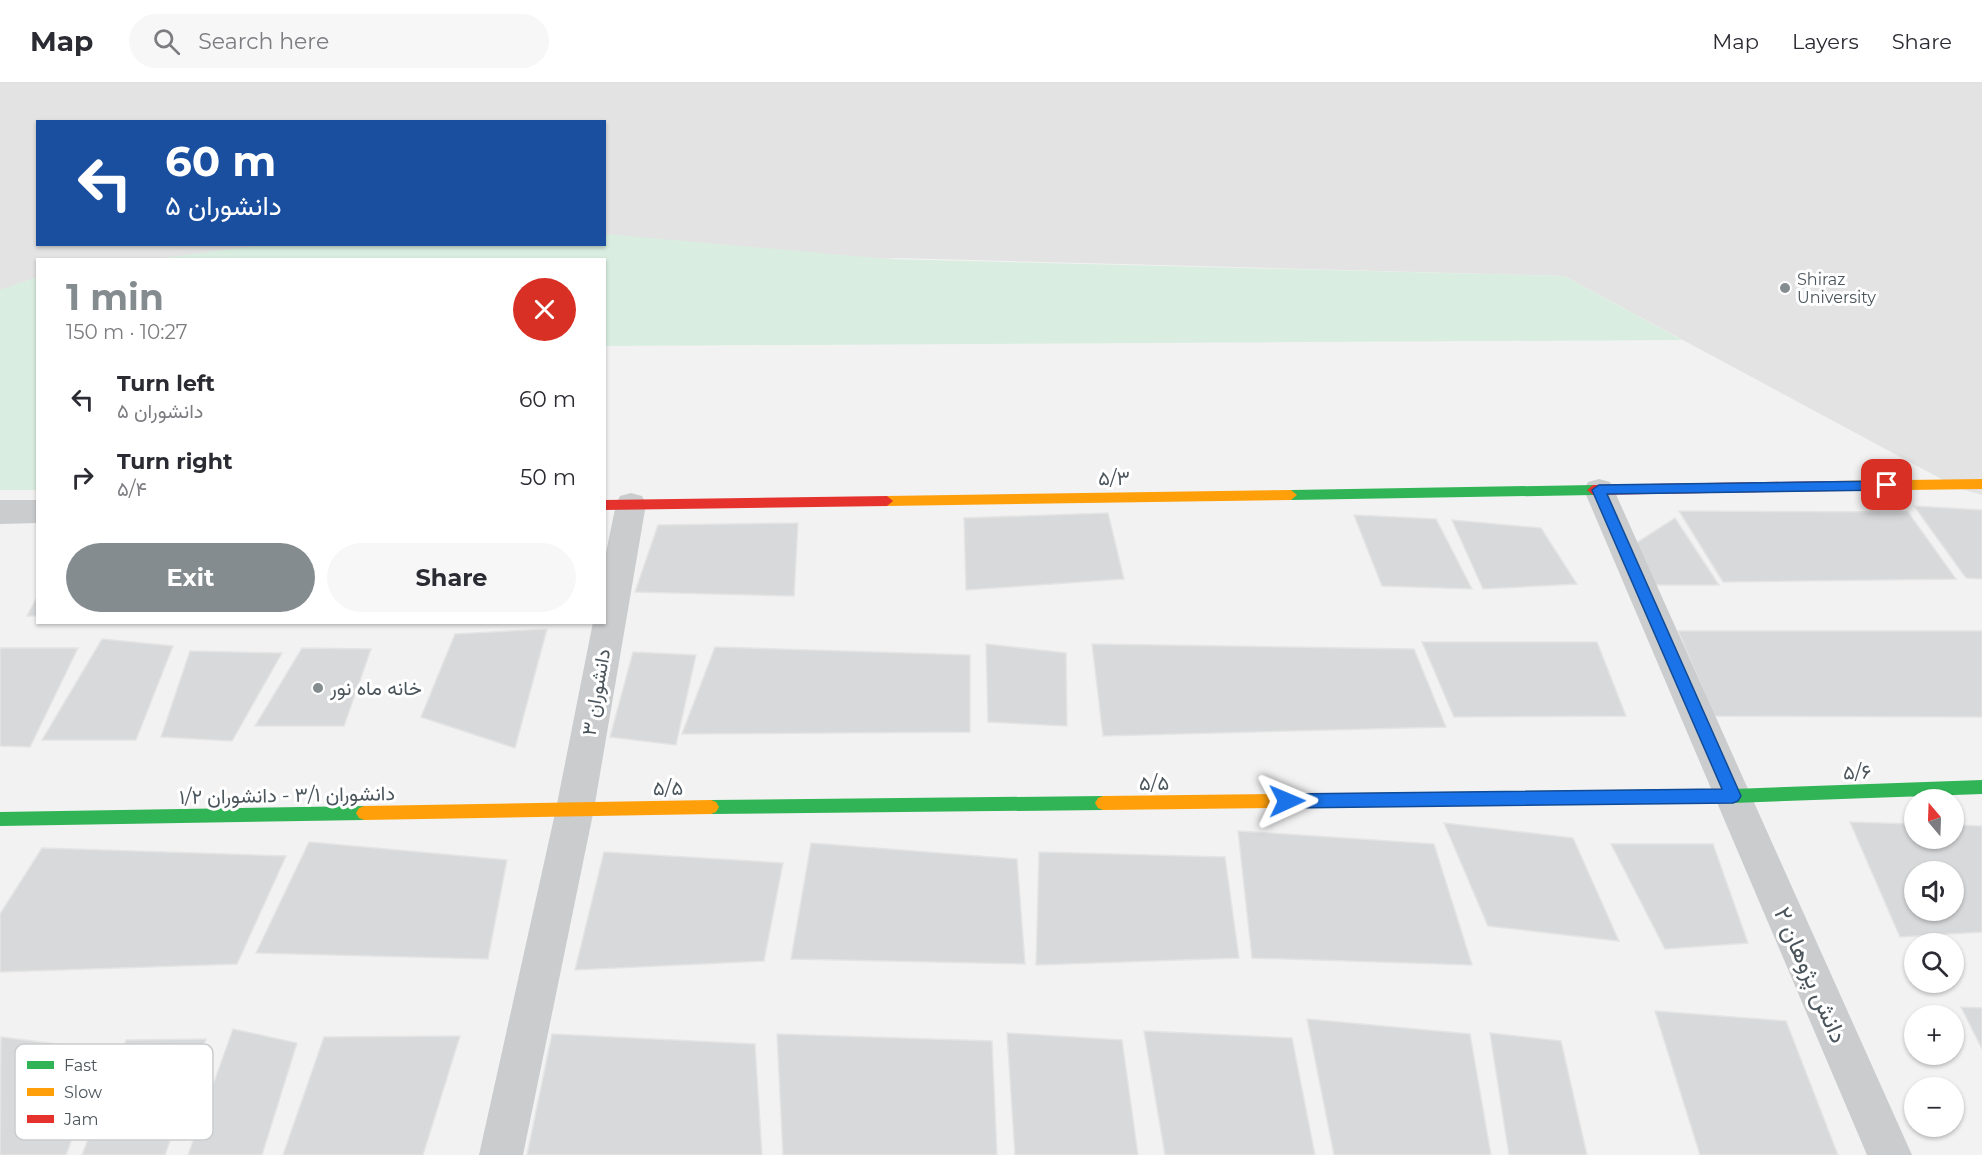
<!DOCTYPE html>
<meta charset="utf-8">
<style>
:root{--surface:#fff;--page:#f7f7f7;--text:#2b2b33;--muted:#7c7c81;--line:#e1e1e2;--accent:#858c90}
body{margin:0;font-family:Montserrat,Vazirmatn,sans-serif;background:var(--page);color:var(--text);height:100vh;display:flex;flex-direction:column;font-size:22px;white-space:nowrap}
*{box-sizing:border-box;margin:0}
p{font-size:20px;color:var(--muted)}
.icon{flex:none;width:33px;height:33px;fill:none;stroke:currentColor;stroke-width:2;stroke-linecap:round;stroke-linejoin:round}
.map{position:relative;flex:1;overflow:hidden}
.side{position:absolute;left:36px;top:174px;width:570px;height:366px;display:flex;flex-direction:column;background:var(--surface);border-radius:0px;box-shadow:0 2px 4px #0004}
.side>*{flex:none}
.guide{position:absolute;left:36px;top:36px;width:570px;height:126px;border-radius:0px;box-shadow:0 2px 4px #0004;background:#1a4fa0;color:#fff;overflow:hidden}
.needle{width:39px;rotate:341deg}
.fabs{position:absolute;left:1904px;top:705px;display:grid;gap:12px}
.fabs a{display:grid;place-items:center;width:60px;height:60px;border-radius:50%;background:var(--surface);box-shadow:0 2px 4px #0004;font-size:30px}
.pin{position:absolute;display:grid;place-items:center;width:51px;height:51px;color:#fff;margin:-26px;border-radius:12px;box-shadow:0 3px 9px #0006}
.me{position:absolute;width:66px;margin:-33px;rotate:89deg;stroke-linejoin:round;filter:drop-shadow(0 0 4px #0008)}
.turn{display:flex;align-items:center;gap:21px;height:126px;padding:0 30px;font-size:27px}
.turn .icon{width:78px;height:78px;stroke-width:2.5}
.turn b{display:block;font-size:42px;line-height:51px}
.round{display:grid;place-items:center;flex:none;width:63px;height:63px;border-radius:32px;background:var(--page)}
.head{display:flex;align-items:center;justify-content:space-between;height:102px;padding:0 30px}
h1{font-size:36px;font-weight:700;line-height:45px;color:var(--accent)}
.action{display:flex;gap:12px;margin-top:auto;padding:12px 30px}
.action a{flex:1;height:69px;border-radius:36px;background:var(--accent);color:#fff;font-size:24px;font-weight:700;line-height:69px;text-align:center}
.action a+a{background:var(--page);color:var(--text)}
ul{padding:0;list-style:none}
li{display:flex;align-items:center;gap:18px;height:78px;padding:0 30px}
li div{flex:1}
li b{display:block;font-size:22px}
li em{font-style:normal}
header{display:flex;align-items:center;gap:36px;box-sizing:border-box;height:84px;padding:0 30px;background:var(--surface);border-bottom:2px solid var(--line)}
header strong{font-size:28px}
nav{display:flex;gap:33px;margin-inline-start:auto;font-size:21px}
.search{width:420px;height:54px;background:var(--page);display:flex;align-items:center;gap:15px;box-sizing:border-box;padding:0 21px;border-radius:33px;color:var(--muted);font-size:22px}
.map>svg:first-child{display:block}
</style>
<header>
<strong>Map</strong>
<div class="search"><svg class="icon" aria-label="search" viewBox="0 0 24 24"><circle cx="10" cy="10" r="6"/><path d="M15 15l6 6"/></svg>Search here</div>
<nav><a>Map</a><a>Layers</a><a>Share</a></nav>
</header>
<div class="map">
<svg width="1982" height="1071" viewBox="0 0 1982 1071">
<rect width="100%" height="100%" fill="#f2f2f2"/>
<path fill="#e4e3e3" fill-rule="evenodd" d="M0,0h1982v411l-24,-7 -394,-212 -665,-18 -294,15 -1,-13h-566l-1,41 -37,3zM38,38h566v122h-566z"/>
<path fill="#d9eee0" d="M605,150l283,25 676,17 118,64 -1077,6 -1,-86 -449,-1 115,-15h334z
M37,193v213h-37v-200z"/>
<path fill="#d8d9da" stroke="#e4e4e4" stroke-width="1.5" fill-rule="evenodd" d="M1914,422l68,4v69l-16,-1z
M1679,427l229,1 48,67 -233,3z
M1108,429l16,66 -158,11 -2,-72z
M1354,431l82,4 36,70 -90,-3z
M1675,434l44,67h-79l-7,-40z
M1452,436l89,8 36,56 -94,5z
M798,439l-4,73 -159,-4 23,-67z
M38,511v21h-11z
M547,545l-32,119 -94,-31 34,-83z
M1678,547h304v86l-268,-1z
M102,555l71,7 -37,94h-94z
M1422,558h175l29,74 -172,1z
M986,560l80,9 1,73 -79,-4z
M1092,560l322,5 32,78 -343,9z
M715,563l255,8v77l-288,2z
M0,564h78l-48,99 -30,-1z
M302,564l69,1 -27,77h-89z
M190,567l92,2 -50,88 -71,-4z
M633,568l63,3 -20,90 -66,-8z
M1850,738l64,2v14h39v-13l29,1v106l-82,5zM1914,788h39v38h-39z
M1444,739l129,15 46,103 -131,-15z
M1238,747l196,13 38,121 -220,-7z
M309,758l198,18 -19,99 -232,-6z
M811,759l206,16 8,105 -234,-5z
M1611,760h102l35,99 -83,6z
M42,764l244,8 -49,108 -237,8v-58z
M604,768l179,11 -19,98 -189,9z
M1039,768l186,5 14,101 -203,7z
M1961,923l21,1v41z
M1655,927l131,10 52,134h-138z
M1307,935l163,15 21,121h-157z
M233,945l64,14 -35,112h-74z
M1144,947l148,7 23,117h-150z
M1007,949l115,7 16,115h-123z
M1490,949l71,8 26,114h-78z
M552,950l203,10 7,111h-235z
M777,950l215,7 5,114h-214z
M460,952l-37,119h-140l41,-118z
M1,953l104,13 -39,105h-66z
M206,955l-41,116h-83l44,-115z"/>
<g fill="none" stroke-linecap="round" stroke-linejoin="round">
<path fill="#cacccd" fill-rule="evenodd" d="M1599,395l11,3 4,8 298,665h-45l-283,-665 4,-8z
M631,409l11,3 4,8 -52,305 -71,346h-44l77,-346 37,-187h11v-60l12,-58 4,-8z
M0,416h38v23l-38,1z"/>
<path fill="#30b455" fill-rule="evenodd" d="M1593,401l6,5 -6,5 -302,5 -6,-5 6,-5z
M1982,696v14l-249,9 -122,1 -5,-2 -3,-5 3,-5 5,-2 122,-1z
M1103,712l5,2 3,5 -3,5 -5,2 -392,4 -5,-2 -3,-5 3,-5 5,-2z
M364,722l5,2 3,5 -3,5 -5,2 -364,6v-14z"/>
<path fill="#ff9f0a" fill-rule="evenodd" d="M1982,395v10l-150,2 -6,-5 6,-5z
M1291,406l6,5 -6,5 -404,6 -6,-5 6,-5z
M1611,706l5,2 3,5 -3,5 -5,2 -508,6 -5,-2 -3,-5 3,-5 5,-2z
M711,716l5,2 3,5 -3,5 -5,2 -347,6 -5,-2 -3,-5 3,-5 5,-2z"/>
<path fill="#e5322d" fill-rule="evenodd" d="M1832,397l6,5 -6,5 -239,4 -6,-5 6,-5z
M887,412l6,5 -6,5 -283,4v-10z"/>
</g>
<path fill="#1a73e8" stroke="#114b97" stroke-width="1.5" d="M1887,397l6,4 -6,5 -280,4 134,302 -3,5 -5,2 -446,5 -5,-2 -2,-5 2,-5 5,-2 435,-5 -130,-299 7,-5z"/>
<g fill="#858c90" stroke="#fff" stroke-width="2">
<circle cx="1785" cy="204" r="6"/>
<circle cx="318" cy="604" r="6"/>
</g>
<g text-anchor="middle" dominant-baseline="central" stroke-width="6" stroke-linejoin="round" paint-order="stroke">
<g font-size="16" fill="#4b555c" stroke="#fff" text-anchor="start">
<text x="1797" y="195">Shiraz<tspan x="1797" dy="18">University</tspan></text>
</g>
<g font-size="20" fill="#4b555c" stroke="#fff">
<text transform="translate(1114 394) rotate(-1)">۵/۳</text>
<text transform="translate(596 608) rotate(-80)">دانشوران ۳</text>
<text transform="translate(1857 688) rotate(-2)">۵/۶</text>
<text transform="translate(1154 699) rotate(-1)">۵/۵</text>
<text transform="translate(668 704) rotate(-1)">۵/۵</text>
<text transform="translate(287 711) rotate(-1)">دانشوران ۳/۱ - دانشوران ۱/۲</text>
</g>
<g font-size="20" fill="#4b555c" stroke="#fff" text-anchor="start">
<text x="330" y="604">خانه ماه نور</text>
</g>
<g font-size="24" fill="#4b555c" stroke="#fff">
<text transform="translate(1811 891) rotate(66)">دانش پژوهان ۲</text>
</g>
</g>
<rect x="15" y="960" width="198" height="96" rx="9" fill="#fff" stroke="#c9ccce" stroke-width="1.5"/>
<rect x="27" y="977" width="27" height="8" fill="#30b455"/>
<rect x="27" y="1004" width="27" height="8" fill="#ff9f0a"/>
<rect x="27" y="1031" width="27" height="8" fill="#e5322d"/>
<g font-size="16" fill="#4b555c">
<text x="64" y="987">Fast</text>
<text x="64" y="1014">Slow</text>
<text x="64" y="1041">Jam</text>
</g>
</svg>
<div class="fabs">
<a><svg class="needle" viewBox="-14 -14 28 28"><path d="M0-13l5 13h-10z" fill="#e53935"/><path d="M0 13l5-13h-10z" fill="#7c7c81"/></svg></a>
<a><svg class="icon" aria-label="sound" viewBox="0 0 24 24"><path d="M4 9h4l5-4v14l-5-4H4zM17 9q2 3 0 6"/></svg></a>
<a><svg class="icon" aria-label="search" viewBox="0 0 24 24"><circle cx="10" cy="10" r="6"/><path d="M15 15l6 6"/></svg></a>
<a>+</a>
<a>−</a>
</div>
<div class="pin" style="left:1887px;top:401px;background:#d93025"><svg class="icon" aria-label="arrive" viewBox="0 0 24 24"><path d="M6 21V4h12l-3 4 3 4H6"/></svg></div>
<svg class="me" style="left:1287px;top:717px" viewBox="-20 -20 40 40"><path d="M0-17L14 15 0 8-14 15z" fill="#1a73e8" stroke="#fff" stroke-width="4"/></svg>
<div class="guide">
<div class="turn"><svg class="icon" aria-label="left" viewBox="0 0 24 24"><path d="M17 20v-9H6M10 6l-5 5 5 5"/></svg><div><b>60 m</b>دانشوران ۵</div></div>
</div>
<section class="side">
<div class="head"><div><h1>1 min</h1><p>150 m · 10:27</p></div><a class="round" style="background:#d93025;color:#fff"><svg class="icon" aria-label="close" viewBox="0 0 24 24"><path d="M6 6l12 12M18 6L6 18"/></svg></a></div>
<ul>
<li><svg class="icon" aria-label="left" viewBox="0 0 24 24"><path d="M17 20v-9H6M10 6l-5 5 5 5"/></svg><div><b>Turn left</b><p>دانشوران ۵</p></div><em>60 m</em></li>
<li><svg class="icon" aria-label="right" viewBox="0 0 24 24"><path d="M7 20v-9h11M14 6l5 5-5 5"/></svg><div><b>Turn right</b><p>۵/۴</p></div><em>50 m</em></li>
</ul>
<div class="action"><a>Exit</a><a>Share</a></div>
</section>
</div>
